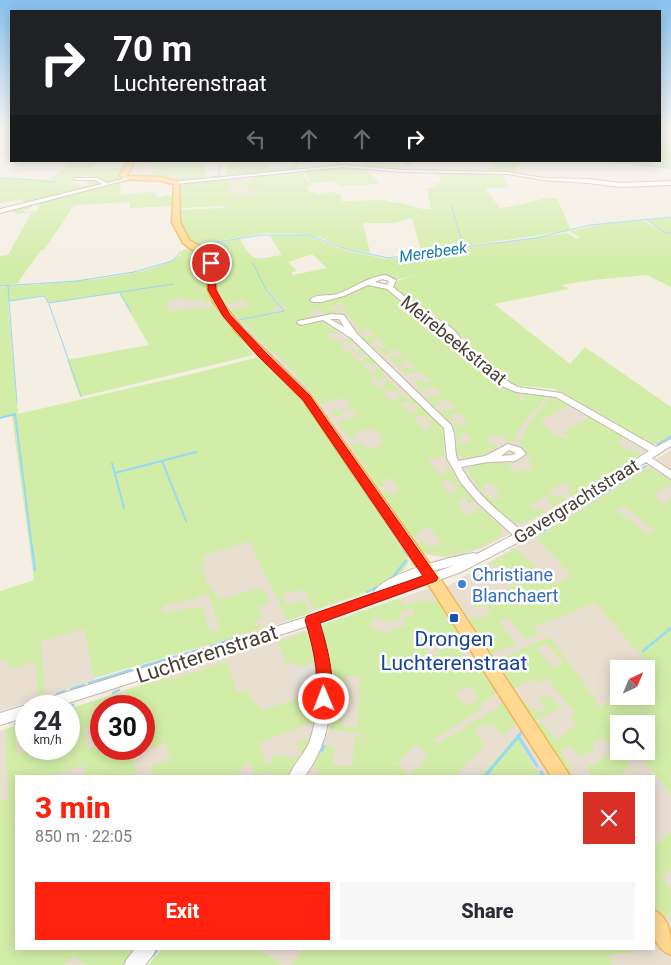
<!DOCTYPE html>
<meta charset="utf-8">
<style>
:root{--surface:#fff;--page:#f7f7f7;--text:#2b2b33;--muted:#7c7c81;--accent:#ff230f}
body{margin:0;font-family:Roboto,sans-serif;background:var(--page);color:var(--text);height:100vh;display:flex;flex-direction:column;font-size:19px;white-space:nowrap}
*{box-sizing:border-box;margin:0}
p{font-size:16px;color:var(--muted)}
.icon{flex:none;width:28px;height:28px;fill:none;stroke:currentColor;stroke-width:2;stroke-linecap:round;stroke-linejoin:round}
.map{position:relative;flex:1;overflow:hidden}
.panel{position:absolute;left:15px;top:775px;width:640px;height:175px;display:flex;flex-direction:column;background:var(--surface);border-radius:0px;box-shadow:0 2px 12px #0003}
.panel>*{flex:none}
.guide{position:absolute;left:10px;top:10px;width:651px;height:152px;border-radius:0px;box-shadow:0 2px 12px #0003;background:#202124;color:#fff;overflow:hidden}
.needle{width:32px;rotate:44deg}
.fabs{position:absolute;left:610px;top:660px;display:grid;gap:10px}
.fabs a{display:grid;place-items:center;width:45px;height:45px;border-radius:0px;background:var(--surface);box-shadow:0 2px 12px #0003;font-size:25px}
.speed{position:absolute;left:15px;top:695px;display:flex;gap:10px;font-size:25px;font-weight:700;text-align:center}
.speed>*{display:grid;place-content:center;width:65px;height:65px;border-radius:50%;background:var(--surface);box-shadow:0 2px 12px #0003;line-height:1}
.speed small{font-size:12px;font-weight:400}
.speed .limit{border:8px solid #d22;background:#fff;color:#111}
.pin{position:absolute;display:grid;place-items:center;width:42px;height:42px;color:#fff;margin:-21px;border:2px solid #fff;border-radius:50%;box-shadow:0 1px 5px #0007}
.me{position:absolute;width:55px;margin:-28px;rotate:359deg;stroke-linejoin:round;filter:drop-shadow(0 0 4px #0008)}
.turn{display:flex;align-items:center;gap:18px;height:105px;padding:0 20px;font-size:22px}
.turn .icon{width:65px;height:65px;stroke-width:2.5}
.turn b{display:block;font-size:35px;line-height:42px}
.lanes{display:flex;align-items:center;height:48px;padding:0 20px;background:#0003;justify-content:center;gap:25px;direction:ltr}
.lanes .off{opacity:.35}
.round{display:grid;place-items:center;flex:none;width:52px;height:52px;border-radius:0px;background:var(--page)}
.summary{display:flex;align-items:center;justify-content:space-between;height:85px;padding:0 20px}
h1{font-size:30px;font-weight:800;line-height:38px;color:var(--accent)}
.action{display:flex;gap:10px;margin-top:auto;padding:10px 20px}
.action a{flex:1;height:58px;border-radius:0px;background:var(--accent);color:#fff;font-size:20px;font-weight:800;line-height:58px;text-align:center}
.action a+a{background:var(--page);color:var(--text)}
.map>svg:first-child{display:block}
</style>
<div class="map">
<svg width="671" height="965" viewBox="0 0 671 965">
<rect width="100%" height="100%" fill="#f4eee3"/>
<path fill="#e9dfd1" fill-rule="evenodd" d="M178,161v19l-51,-3v-6l5,-8z
M265,174l2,13 -1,7 -35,1 -1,-18z
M356,255l25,20 -10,6 17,7 42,31 78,69 47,8 93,54 -125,77 -42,22 -32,9 -28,-4 -90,-129 -95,-102 -3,-11 -12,-17 114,-19 -8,-9 11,-9z
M206,280l1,10 8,18 -45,3 -12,-24z
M671,450v89l-18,129 -7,5v-4h-27v26l-17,14 17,21v21h17l35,43v136l-17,-24v-130h-84l-124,-189 114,-66z
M249,540l104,56 -74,28 -185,54v3l-94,30v-59l204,-90 -1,-6z
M430,588l122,188h-249l13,-16 13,-31 2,-15 2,-38 -11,-51z
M305,630l12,33 -1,58 -3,16 -25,39h-272v173h120l-13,16h-123v-234l26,-9v27h43v-40zM101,706h43v43h-43z
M654,936l17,22v7h-184l-10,-16h177z
M259,949h70l-32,16h-14z"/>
<path fill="#d2eda7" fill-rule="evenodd" d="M660,132h11v37l-83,-8h72z
M71,161h26l-4,7h31l-4,8 2,3 -17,4 -6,-4 -10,-1 3,-2h-9l-4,3 -32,2 26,-1 -1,5 5,-2v2h11l-1,-3 9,-2h-14l14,-1 6,4 -80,22 -2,-1 3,-1 1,-4 -24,4v-26l50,3z
M161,161h38l5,3 2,13 -28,3 -23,-3 1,-13h-3l-1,2h-10l-5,-3z
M225,161h42v8l27,-3 1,-5h4l-2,8 -73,7 4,-11z
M371,161h47l-6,2 -1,3h-7l1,-3 -6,-1 2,6 5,2 -15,-1 8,-2 -12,2 -29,-3z
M495,161h26l-8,12 -27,-1z
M342,166l23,2 15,16 -40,2 -5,-5 -25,2 -5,-13z
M302,170l4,10 6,5 -5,3 2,4h5l2,3h5v-2l15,-1 1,2h4v7l45,-1 18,7 -11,-4c13,-1 23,7 38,6l-4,-21h9l-2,-5h7l-3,-12 65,3 5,14h-23l15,20c19,-1 37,-11 57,-10l13,30 -2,3 -97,14 -16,5 -31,2 -3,-1 -9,-33 -18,5h-31l7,30 -25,-5 -26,-11 -16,-3 -38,-1 -70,12c-11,-8 -16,-21 -16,-35l44,-2v-2l-44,2v-25l51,-6 1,18 27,-1 1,-4 -23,-2v-4l18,-1 -2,-7z
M120,182l1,13 33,-4 3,7 18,-4 -1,12 -44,2v-6l-56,3 -30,45h-3l-22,31v2l-19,3v-30l8,-1 24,-43 -15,2 -5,-4 19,-5v3l-8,2 1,2 13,-1 3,-8z
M660,218h11v69l-24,-12 -54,5 -31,5 7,4 -75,15 76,60 15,-17 86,60v29l-13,9 -13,-3 -91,-53 -40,-4 -52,-42 3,-3 -32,-26h-7l-33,-28 4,-5 20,-6 -22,5 -14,-5 -17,6 -14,9 -25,6 -18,1 6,7 39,-11 16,-8 19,3 63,50 -2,1 58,49 6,4h7l1,9 4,1v-10l25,2 -28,32 -7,14 -9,3 -1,-1 4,-1 -5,-6 -18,3 5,7 6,-1 2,2c-12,7 -29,18 -41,8l-1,-11 5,1 11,-3 -4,-8 -8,2 3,4 -7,1v-9l-3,-7 4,-1 5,4 6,-2 -5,-6 2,-1 -6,-5 -9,3 4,4 -5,1 -10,-10 16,-2 -4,-6 -7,-4 -6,2 3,3 -7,2 -10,-10h19l-11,-10 -9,2 3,3 -6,1 -2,-3 1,-3 -5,-5 6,-1 4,3 8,-2 -1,-2h-3c-8,-7 -8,-9 -22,-5l-5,-5 6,-2 4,3 5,-2 -9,-8 -6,2 3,3 -6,1 -10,-9 6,-2 3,4 6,-2 -8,-8 -6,1 2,3 -5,2 -5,-5 -10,-3 6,-2 4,3 5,-1 -6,-8 -8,1 2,2 -6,2 -7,-7 13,-1 -3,-4 10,-4 -10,3 -5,-3 -5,2 2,2 -5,2 -2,-4 3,-2 -18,-19 4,-1 -1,-5 -16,5 3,3 7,-2 2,2 -10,3 8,-1 -2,2 -13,1 -2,-2 4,-2 -3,-3 -14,4 3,3 6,-1 1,2 -20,5 2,3c20,-5 23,-5 43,7h-4l-18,-10 17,11h-13c9,10 13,10 27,4l-1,2 4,3 -6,1 -3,-3 -7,3 8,9 14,-4 4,4 -5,2 -3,-3 -8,3 9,6 -3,1 2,1 8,-2 -2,-3 6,-1 9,8 -6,2 -3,-3 -6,2 8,9 6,-2 -2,-3 6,-2 2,3 -2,3 5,5 -6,2 -4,-4 -6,2 6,10 9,-2 -2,-3 6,-2 10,10 -6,1 -4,-3 -8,3c6,6 9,10 18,7l-3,-4 5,-1c6,5 11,4 16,9l-6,2 -3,-4 -8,3 12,10 6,-2 -3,-4 6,-2 11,11 -6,2 -4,-4 -9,2 12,14 8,-5 -5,-5 6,-2 10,11v26l-16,4 11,15 8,-2 -3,-4 5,-1 10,14 -7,2 -4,-5 -8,2 10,14 8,-2 -5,-7 8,-2 13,17 -5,2 -4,-6 -8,3 5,7 -3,1 5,7 12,-2 -2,-3 5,-2 21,17 3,6c-3,12 -43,24 -56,24 -8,1 -16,-2 -24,-3l-6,-9 8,-2 4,6 13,-3 -13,-17 -11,4 2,3 -8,3 -30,-46 6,-2 4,6 8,-3 -10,-14 -8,2 3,5 -7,2 -28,-42 11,-2 5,6 16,-3 -2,-3 4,-2 -5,-6 8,-3h-12l-3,-3 -18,3 3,6 -6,2 -13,-18 19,-6 -4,-7 -12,3 2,3 -9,2 -3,-5 19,-4 -1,-7h-3l-3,-3 -23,6 -14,-19 -33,-34h-3l-8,-7 2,-2 -2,-2 -3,1 -11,-13 5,-2h-8l-5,-6 43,-9 2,-2 -17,-21 -3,1 13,16 -6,4 6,2 -39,8 -8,-10 18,-3 -6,-6 -16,5 -7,-12h-3l-2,-33 -16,-15 41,-6c14,26 15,20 42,16l-12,-19 35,-1 40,15 41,9 48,-7 29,-1 8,-4 96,-14 10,6 2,-2 -9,-5 1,-1 25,-6 46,-5 23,13 -19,-13zM312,254l15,14 -34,7 -2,-3 6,-1 -9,-9z
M188,248l9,3 10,11v28l5,12 -7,1 -3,-4 -9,2 -13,-4 -14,5 4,9 44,-4 40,48 -174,42 -13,-37 82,-15 -30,-52 -72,10 -2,-7 -37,5 10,113 182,-42 58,-15 31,28 17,20 103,156c-8,24 -71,41 -94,49l-11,-20 -22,4 4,11 18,-5 6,13 -22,8 -39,-80 -46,15 2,6 -5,2 8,20 12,16 36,-11 8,2 6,13 -12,2 5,11 -9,5 2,4 4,-1 2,4 -168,49 -10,-49 -43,12 4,56 -6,-3 -4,-32 -27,7 -1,-10 -7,2v-70l34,-11 -22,-164 -12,2v-131c44,-4 149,-6 182,-33l-4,-1zM208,593l12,36 -10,3 -8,-26 -39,7v-8l35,-6 -1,-3z
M551,396l18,9 -29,16 13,13 12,6 4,-3 -8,-4 29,-16 34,19 -7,5 3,1 -2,2 14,8 3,-2 6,4 -69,42 -5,-4 5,-4 -8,-6 -17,11 10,5 5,-3 5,3 -16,10 -4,-4 4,-3 -6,-5 -16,10 6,4 5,-2 5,4c-6,3 -15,10 -22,11 -15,0 -31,-17 -39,-28l4,-1 5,6 8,-2 -6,-8 5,-1 -2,-3 -2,1 -4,-4 -10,2 3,5 -4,1 -14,-20c8,-11 34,-7 47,-8l2,1 -8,2 5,5 21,-1 -6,-9 4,-1 -13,-18 11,-20z
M650,467l21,15v6l-5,-2 -14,10 11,8 8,-6v296l-35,-43h10v-27h-27v13l-9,8 21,21 -13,10h-26l-3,-5 1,-1 -4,-7 1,-1 5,4 21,-17 -12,-12 -9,7 3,3 -15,11 -9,-12 -11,5 12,18 -5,2 -29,-47 3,-2 16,19 20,-17 -7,-6 5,-5 -28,-35 -9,5 -3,-4 -23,10 -18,-28 56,-24 51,71 18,-13 27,1v-23l6,-5 -57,-65 -61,24 5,7 -13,6 -17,-22 -10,3 17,23 -25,9 -22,-35 7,-2 2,3 13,-5 -6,-9 -11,3 -2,-3 17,-8 11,-8 6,5 3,-2 -3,-3 11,-7 -16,-16 -3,1 -5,-4 -8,2 30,-16 42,35 14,-9 -35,-37zM623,506l32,24 -7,4 -32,-24zM546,644l17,18v1l-10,5 -17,-19z
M400,598l4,7 21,-5 2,3 11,-3 11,16 -4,2 4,5 4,-1 10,19 -6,3c6,14 8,11 18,20 9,7 15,21 21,30l-16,10 3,4 -50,32 5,4 65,-40 13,20 -8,5 -6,8 -9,-14 -20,6 11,16 -29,31h-139l3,-5 -6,-5 12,-21 10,2 -3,17 7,2h13l3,-30 9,2 1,-3 -36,-6 2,-25h12l-1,23h16l2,-50 -15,-1 -1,19 -12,-1 1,-18 -11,-51zM412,608l3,6 -13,5 3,6 -22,9 -3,-4 -11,-3 6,-10 14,5 12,-4 -2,-4zM441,638l6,10 -8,3 1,2 -11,4 -7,-12zM471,686l8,14 -14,5 -11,-13zM416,744l12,11 -9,10 2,3 -1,1h-5l-6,5 -12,-10z
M309,631l9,30 -19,7 -3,-6 -9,3 -9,-23z
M227,661l10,32 10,-3 6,10 10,10 54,-18 -1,29 -57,22 8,21 6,-2 -2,-5 6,-2 1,2 8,-3 3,5 12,-4 -5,-12 17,-6 -15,28 -10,11h-15l-2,-4 -5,2v2h-11l-6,-15 -14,15h-82l-1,-10 18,-7 -4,-16 -27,9 -1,-3h6v-43h-16l-3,-16 44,-13 1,3z
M121,692l3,14h-23v24l-1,-8 -15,6 2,21 7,-2 -1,-9 8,-3v14h31l5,27h-55l3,-2 -1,-9 -35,11h-33v173h120l-13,16h-36l-3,-3 -2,2 -8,-9 -9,10h-65v-163l8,-3 -2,-70 20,-7v13l-10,4 1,16 18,-6h34v-40z
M549,695l11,13 -25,13 -12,-18 2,-1 7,8 2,-2 4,5 8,-4 -7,-9z
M516,736l23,40h-59z
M671,832v37l-10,9 10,11v24l-7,5 -5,-2 -5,-7v-63z
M162,949h97l24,16h-135z
M303,949h341l-35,7 3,9h-320z"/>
<path fill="#e4e0dc" d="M318,661l2,29 -19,7 -11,-26z"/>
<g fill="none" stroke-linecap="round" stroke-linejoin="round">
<path stroke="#98d8f9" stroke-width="1" d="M0,141h11
M611,161l60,7
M346,165h4
M353,165l20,3
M300,169l36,-4 1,-4
M418,170h18
M442,170l13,1
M473,171h8
M260,173l33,-4
M219,176l1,-11
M226,176l30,-3
M211,177l10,-1
M0,178l37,2
M164,178l16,2 25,-2
M529,178l24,3
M39,181l19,1
M107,182l14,-3
M121,182l15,-2
M59,198l29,-8
M41,203l15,-4
M180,203l1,-21
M451,205l13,43
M645,219l21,14h5
M197,245l65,-10h46l38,14 42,9 44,-7 28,-1 11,-4 65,-8 54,-13 81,-8
M198,245l16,12
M215,258v2
M215,261l3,32
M207,281l1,10
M0,286l77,-5 57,-9 38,-11 8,-8
M8,286l1,15 35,-5 5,7 124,-19
M120,293l11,19
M219,295l1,2
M221,298l5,7
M9,301l8,102
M49,304l32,92
M227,306l1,2
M217,309l35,41
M230,310l1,2
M243,327l-5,-7 46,-9 -19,-23 -12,-25
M247,330l10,11
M260,344l13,12
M254,352l2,2
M259,357l15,13
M276,359l8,8
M286,369l5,5
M294,377l7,6
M303,385l6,7"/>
<path stroke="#98d8f9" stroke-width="2" d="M321,408l1,2
M326,416l2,4
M0,418l15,-4 17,134
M327,436l76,112
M658,444l13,-8
M162,461l24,60
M112,463l12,45
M640,470l6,-4
M661,472l10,7
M115,473l81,-21
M589,503l47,-30
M557,522l23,-14
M548,527l4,-2
M534,537l11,-7"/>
<path stroke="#98d8f9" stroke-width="2.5" d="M32,547l3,23
M402,547l6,9
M391,579l15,-18
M367,592l16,-8
M211,646l28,-9
M643,651l28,-23
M137,668l61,-18
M89,683l42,-13
M71,689l13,-4
M113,693l6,-3
M57,694l8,-3
M69,707l4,-2
M15,724l11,-4"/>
<path stroke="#98d8f9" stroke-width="3" d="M518,736l19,30
M322,751l2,-5
M541,772l2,4
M485,776l37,-44
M153,955l5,-6"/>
<path fill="#98d8f9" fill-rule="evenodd" d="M660,132h11v4h-11z"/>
<g stroke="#c3b8a8" stroke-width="2">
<path id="minor" d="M343,165l59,5 106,2 36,6 44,1 33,4 50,-2v4l-50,2 -33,-4 -44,-3 -36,-6 -106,-2 -59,-5 -168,17 -3,-2z
M76,178h21l10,5 21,-5 2,1 -130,34v-4l102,-25 -6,-4h-22z
M386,275l10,5 -3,7c9,7 18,15 28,23 13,9 35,15 41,32l48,41 8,4 43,6 95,54 15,-8v7l-19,12 19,13v8l-25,-17 -121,77 -64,33 -142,51c15,52 20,107 -14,153h-16c5,-13 16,-22 21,-36 13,-37 8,-77 -2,-114l-249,80h-25l2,-4 5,-2 269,-84 63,-22c7,-20 81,-38 101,-41l3,1 36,-19 -35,-32 -17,-20 -14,-25 -3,-30 -93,-90 -28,-18 -22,5 -4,-2 1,-2 34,-7 12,1 13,19 94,91c6,11 2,25 7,36l27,-5 23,-12 13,4 5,6 -11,7 -27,1 -27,5c14,26 38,45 61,64l127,-80 -93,-54 -40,-5 -12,-5 -49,-42 -2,-7 -22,-17 -13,-6 -31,-26 -19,-4 -24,11 -23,6h-8l-3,-2c7,-7 17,-3 27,-6 16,-5 31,-18 49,-19zM382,279l7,2 -2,4 -12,-3zM330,319h9l5,8zM509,450l7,3 -3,2 -12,1zM456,565l-3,1 -49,17 24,-11z
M26,705l4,1h-4v11l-26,8v-12z
M135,949h21l-3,6 -8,10h-21l3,-6z"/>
</g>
<g stroke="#f1b754" stroke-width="3">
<path id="major" d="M128,161h6l-7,15 34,1 18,5 1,40 9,18 16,9 8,9 3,32 6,12 20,26 69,68 126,178 133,202h-19l-124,-194 -124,-182 -67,-68 -22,-29 -6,-13 -3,-31 -22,-16 -11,-21 2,-38 -13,-3 -38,-2 -3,-4z
M654,910c17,9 17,26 17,45 -20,-8 -18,-26 -17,-45z"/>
</g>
<use href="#minor" fill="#fff" fill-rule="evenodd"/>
<use href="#major" fill="#ffd891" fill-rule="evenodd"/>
</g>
<linearGradient id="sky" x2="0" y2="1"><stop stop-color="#88c2ef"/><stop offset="0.49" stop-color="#faf7f2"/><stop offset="1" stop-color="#faf7f2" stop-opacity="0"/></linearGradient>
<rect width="671" height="267" fill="url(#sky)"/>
<path fill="#ff230f" stroke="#a6170a" d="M208,261l6,2 2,27 14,25 35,37 45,44 128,182 -2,3 -116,42c6,19 18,63 9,81l-5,2 -6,-2c-5,-11 -1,-24 -2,-36 -2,-16 -6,-32 -11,-48l2,-4 116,-40 -120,-176 -45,-44 -35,-40 -15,-26z"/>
<circle fill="#3f7fe0" stroke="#fff" stroke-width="2" cx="462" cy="584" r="5"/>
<rect fill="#1a4fb4" stroke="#fff" stroke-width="2" x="449" y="613" width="10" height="10" rx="2.5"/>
<g text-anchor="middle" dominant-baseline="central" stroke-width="5" stroke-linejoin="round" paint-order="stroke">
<g font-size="16" font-style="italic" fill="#1e7aad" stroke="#fff">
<text transform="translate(433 252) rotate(-8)">Merebeek</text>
</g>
<g font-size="18" fill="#473d33" stroke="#fff">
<text transform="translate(454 340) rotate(39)">Meirebeekstraat</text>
<text transform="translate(576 501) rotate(-32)">Gavergrachtstraat</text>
</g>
<g font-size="18" fill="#366cbe" stroke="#fff" text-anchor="start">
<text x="472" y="574">Christiane<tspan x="472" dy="21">Blanchaert</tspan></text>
</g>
<g font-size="21" fill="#164399" stroke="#fff">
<text x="454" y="639">Drongen<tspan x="454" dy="24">Luchterenstraat</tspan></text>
</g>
<g font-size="21" fill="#473d33" stroke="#fff">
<text transform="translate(207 654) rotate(-18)">Luchterenstraat</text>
</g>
</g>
</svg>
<div class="fabs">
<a><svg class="needle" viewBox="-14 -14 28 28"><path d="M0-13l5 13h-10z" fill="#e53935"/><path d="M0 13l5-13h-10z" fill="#7c7c81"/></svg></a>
<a><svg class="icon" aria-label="search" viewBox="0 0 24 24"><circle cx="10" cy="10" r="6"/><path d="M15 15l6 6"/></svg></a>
</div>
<div class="speed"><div>24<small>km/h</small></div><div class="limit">30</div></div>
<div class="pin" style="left:211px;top:263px;background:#d93025"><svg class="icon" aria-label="arrive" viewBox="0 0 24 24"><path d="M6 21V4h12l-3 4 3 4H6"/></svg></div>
<svg class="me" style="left:324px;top:699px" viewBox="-20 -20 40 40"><circle r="17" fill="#ff230f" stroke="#fff" stroke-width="3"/><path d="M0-11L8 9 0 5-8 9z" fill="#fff"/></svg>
<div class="guide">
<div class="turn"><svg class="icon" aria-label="right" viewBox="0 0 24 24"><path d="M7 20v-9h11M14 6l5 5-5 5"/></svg><div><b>70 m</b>Luchterenstraat</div></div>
<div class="lanes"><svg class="icon off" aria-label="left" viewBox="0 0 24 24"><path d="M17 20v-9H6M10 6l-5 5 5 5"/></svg><svg class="icon off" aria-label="ahead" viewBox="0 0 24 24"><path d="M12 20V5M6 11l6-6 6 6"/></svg><svg class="icon off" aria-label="ahead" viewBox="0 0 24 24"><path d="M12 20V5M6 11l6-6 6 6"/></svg><svg class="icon" aria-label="right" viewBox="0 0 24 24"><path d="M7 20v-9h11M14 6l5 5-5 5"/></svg></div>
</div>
<section class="panel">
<div class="summary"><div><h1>3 min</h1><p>850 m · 22:05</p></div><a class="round" style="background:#d93025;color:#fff"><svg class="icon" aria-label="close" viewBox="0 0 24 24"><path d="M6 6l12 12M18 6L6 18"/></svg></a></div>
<div class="action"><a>Exit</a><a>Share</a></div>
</section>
</div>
